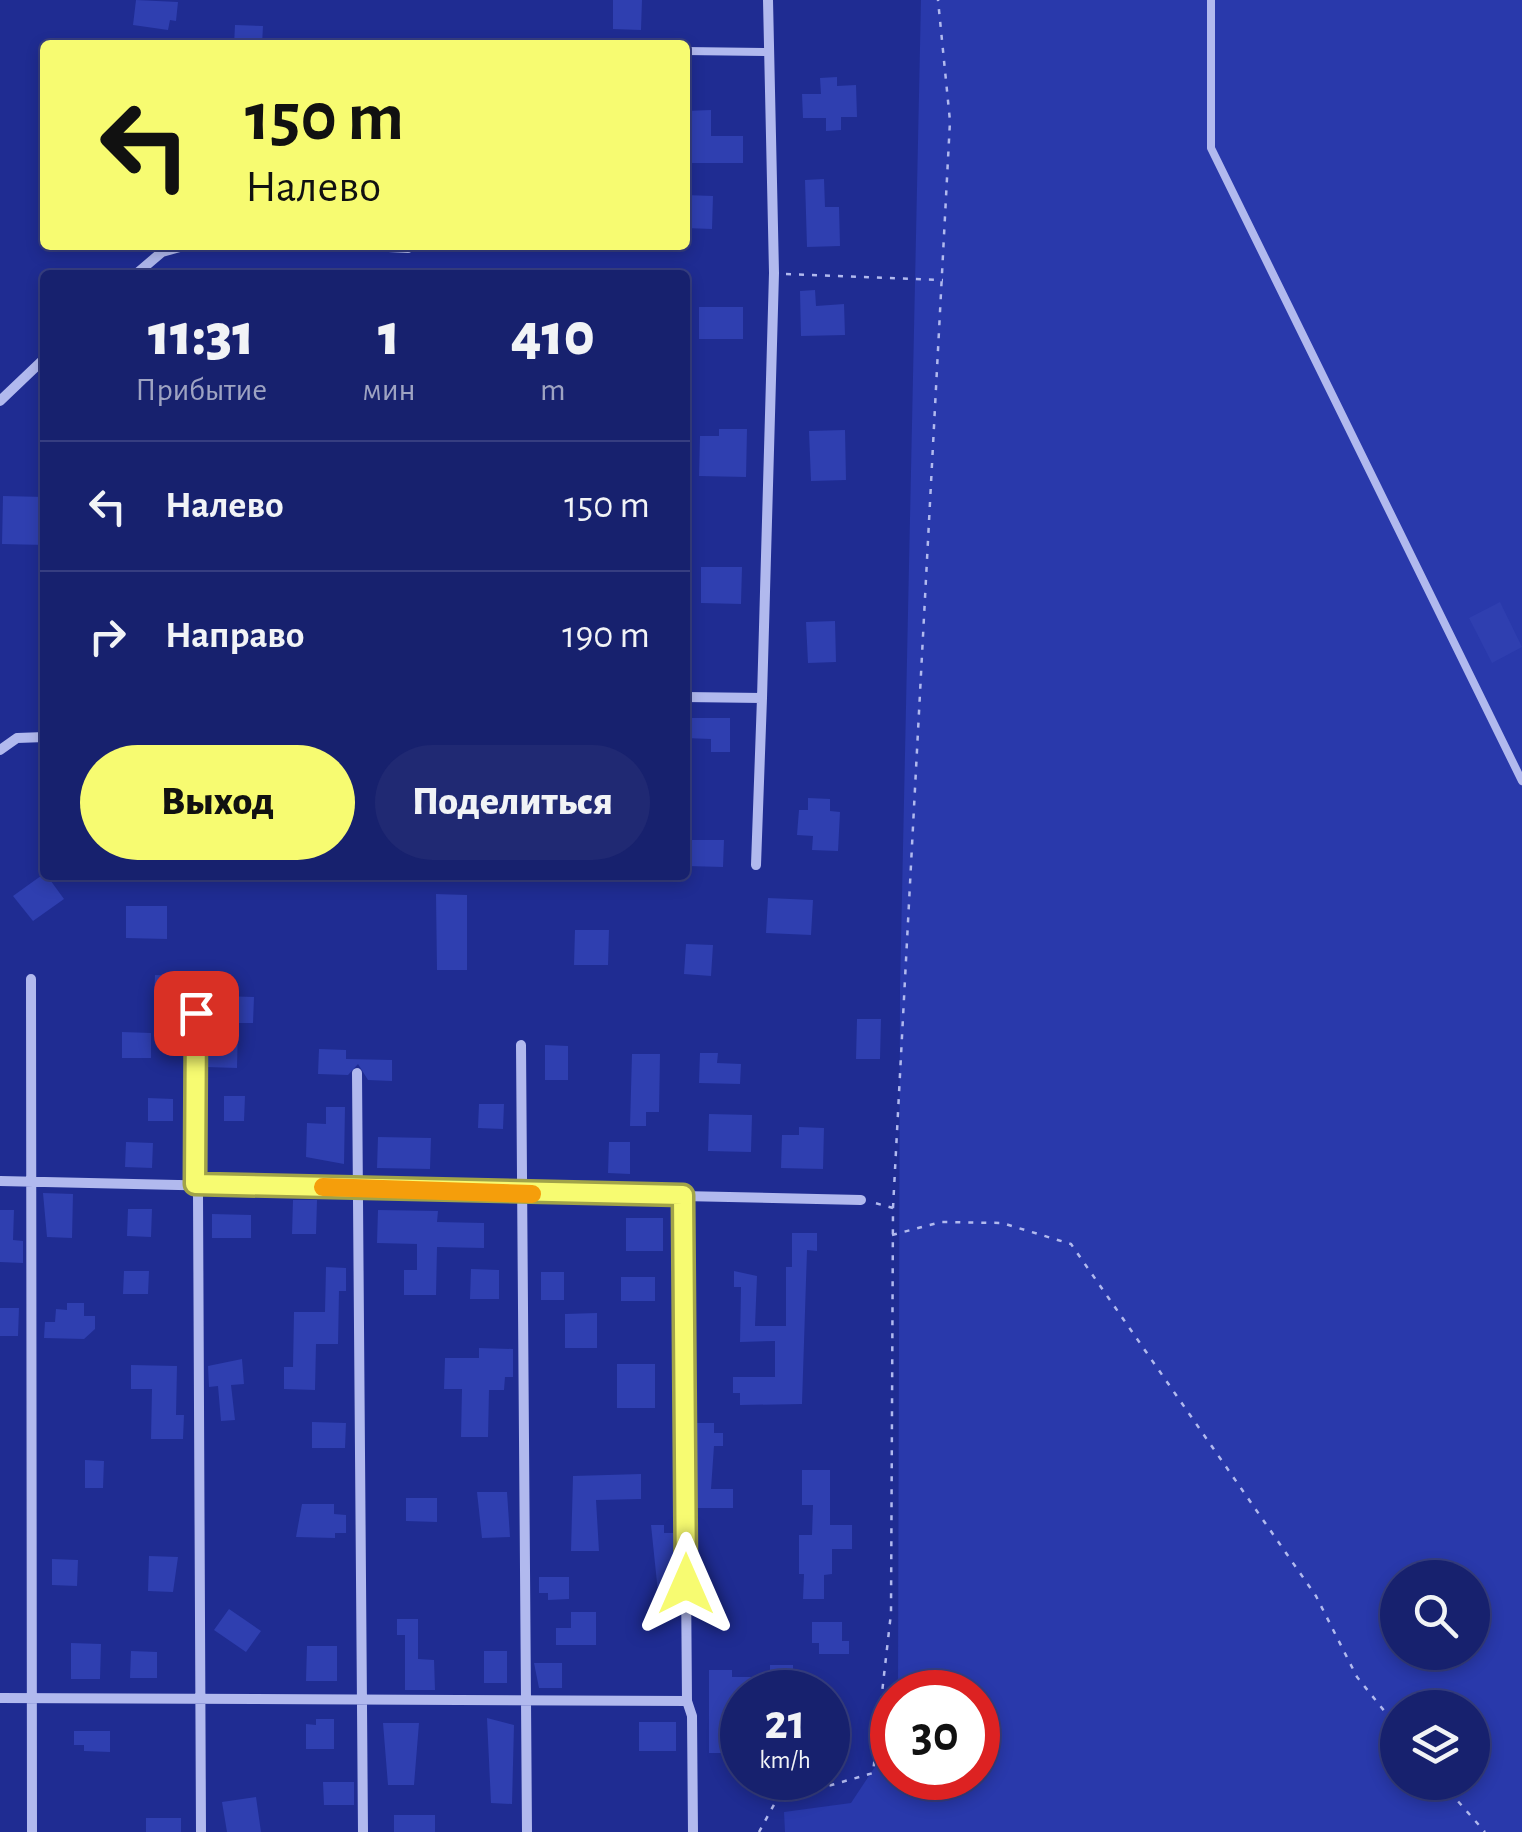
<!DOCTYPE html>
<html lang="ru">
<meta charset="utf-8">
<style>
:root{--surface:#17216e;--page:#202973;--text:#f1f3f6;--muted:#9ea3c2;--line:#363e81;--accent:#f7fb71}
body{margin:0;font-family:"Alegreya Sans",sans-serif;background:var(--page);color:var(--text);height:100vh;display:flex;flex-direction:column;font-size:38px;white-space:nowrap}
*{box-sizing:border-box;margin:0}
p{font-size:32px;color:var(--muted)}
.icon{flex:none;width:55px;height:55px;fill:none;stroke:currentColor;stroke-width:2;stroke-linecap:round;stroke-linejoin:round}
.map{position:relative;flex:1;overflow:hidden}
.sheet{position:absolute;left:40px;top:270px;width:650px;height:610px;display:flex;flex-direction:column;background:var(--surface);border-radius:10px;box-shadow:0 5px 15px #0003,0 0 0 2px var(--line)}
.sheet>*{flex:none}
.top-card{position:absolute;left:40px;top:40px;width:650px;height:210px;border-radius:10px;box-shadow:0 5px 15px #0003,0 0 0 2px var(--line);background:#f7fb71;color:#111;overflow:hidden}
.tools{position:absolute;left:1380px;top:1560px;display:grid;gap:20px}
.tools a{display:grid;place-items:center;width:110px;height:110px;border-radius:50%;background:var(--surface);box-shadow:0 5px 15px #0003,0 0 0 2px var(--line);font-size:50px}
.speed{position:absolute;left:720px;top:1670px;display:flex;gap:20px;font-size:50px;font-weight:700;text-align:center}
.speed>*{display:grid;place-content:center;width:130px;height:130px;border-radius:50%;background:var(--surface);box-shadow:0 5px 15px #0003,0 0 0 2px var(--line);line-height:1}
.speed small{font-size:25px;font-weight:400}
.speed .limit{border:15px solid #d22;background:#fff;color:#111}
.pin{position:absolute;display:grid;place-items:center;width:85px;height:85px;color:#fff;margin:-42px;border-radius:20px;box-shadow:0 5px 15px #0006}
.me{position:absolute;width:110px;margin:-55px;rotate:0deg;stroke-linejoin:round;filter:drop-shadow(0 0 8px #0008)}
.turn{display:flex;align-items:center;gap:35px;height:210px;padding:0 40px;font-size:45px}
.turn .icon{width:130px;height:130px;stroke-width:2.5}
.turn b{display:block;font-size:70px;line-height:85px}
.eta{display:flex;justify-content:space-evenly;align-items:center;height:170px;text-align:center}
.eta b{font-size:60px;font-weight:800;line-height:70px}
.button{display:flex;gap:20px;margin-top:auto;padding:20px 40px}
.button a{flex:1;height:115px;border-radius:60px;background:var(--accent);color:#111;font-size:40px;font-weight:800;line-height:115px;text-align:center}
.button a+a{background:var(--page);color:var(--text)}
ul{padding:0;list-style:none}
li{display:flex;align-items:center;gap:30px;height:130px;padding:0 40px;border-top:2px solid var(--line)}
li div{flex:1}
li b{display:block;font-size:38px}
li em{font-style:normal}
.map>svg:first-child{display:block}
</style>
<div class="map">
<svg width="1522" height="1832" viewBox="0 0 1522 1832">
<rect width="100%" height="100%" fill="#1f2c92"/>
<path fill="#2939ab" fill-rule="evenodd" d="M921,0h601v1832h-737l-1,-20 67,-9 41,-62v37h86v-86h-80l2,-703zM1398,1578h74v74h-74zM1398,1708h74v74h-74z"/>
<path fill="#2f3fb0" d="M136,0l42,2 -2,19 -6,-1 -2,10 -35,-5z
M613,0h29l-1,30 -28,-1z
M235,25l28,1 -1,19h-28z
M837,77v9l19,-1 1,32h-16v13l-15,1v-13h-23l-1,-24h19l-1,-16z
M711,110v26h32v27h-57v-52z
M824,179l1,28h14l1,39 -33,1 -2,-67z
M685,195l28,1 -1,33 -27,-1z
M815,290l1,16 28,-2 1,31 -44,1 -1,-45z
M699,307h44v32h-44z
M719,429h28l-1,48 -47,-1 1,-40h19z
M845,430l1,50 -35,1 -2,-50z
M3,496l42,1v48l-43,-1z
M701,567h41l-1,37 -40,-1z
M1500,602l22,45 -30,16 -23,-45z
M835,621l1,41 -28,1 -2,-41z
M685,718h45v34h-19v-13l-26,-1z
M808,798l22,1v12l10,1 -2,39 -26,-1 1,-14 -16,-1 2,-25h9z
M688,840h36l-1,27 -36,-1z
M45,873l19,26 -31,22 -20,-25z
M436,894l31,1v75h-30z
M768,898l45,2 -2,35 -45,-2z
M126,906h41v33l-41,-1z
M575,930h34l-1,35h-34z
M686,944l27,1 -2,31 -27,-2z
M155,975l29,1v23l-30,-1z
M220,996l34,1 -1,26h-15l-1,45 -31,-1v-21h12z
M857,1019h24l-1,40h-24z
M122,1032l29,1v25h-29z
M545,1045l23,1v34h-23z
M319,1049l27,1v9l46,1v21l-24,-1 -10,-16 -10,11 -30,-1z
M700,1053h18l-1,10 24,1 -1,20 -41,-1z
M632,1054h28l-1,58h-13v14h-16z
M224,1096h21l-1,25h-20z
M148,1098l25,1v22h-25z
M479,1104h25l-1,25 -25,-1z
M326,1107h19l-1,57 -38,-7 1,-34 19,1z
M709,1114l43,1 -1,37 -43,-1z
M799,1127l25,1 -1,41 -42,-1 1,-33h17z
M378,1137l53,1 -1,31 -53,-1z
M126,1142l27,1 -1,25 -27,-1z
M609,1142h21v32l-22,-1z
M43,1193l30,1 -1,44 -25,-1z
M293,1200h24l-1,34h-24z
M128,1209h24l-1,28 -24,-1z
M0,1210h14l-1,30 10,1v22l-23,-1z
M378,1210l60,1 -1,11 47,1v25l-47,-1 -1,48h-32v-25h13v-26l-40,-1z
M212,1214l39,1v23h-39z
M626,1218h37v33h-37z
M792,1233h25v18l-10,-1 -5,154 -62,1v-12h-7v-16h42v-36l-35,1 1,-55h-7v-16l23,5 -2,50h31v-59h6z
M326,1267l20,1v23h-7l-1,53h-22l-1,46 -31,-1v-22h9l1,-55h31z
M471,1269l28,1v29h-29z
M124,1271h25l-1,23h-25z
M541,1272h23v28h-23z
M621,1277h34v24h-34z
M67,1303h17v13h11v13l-11,10 -40,-1 1,-16h10l1,-13 11,1z
M0,1308h19l-1,28h-18z
M597,1313v35h-32v-34z
M479,1348l34,1v28h-8l-1,13h-15l-1,47h-27l1,-48h-18l1,-31h34z
M242,1359l2,25 -13,1 4,35 -14,1 -3,-35 -9,1 -1,-21z
M617,1364h38v44h-38z
M131,1365l46,1 -1,49h8l-1,24h-32l1,-50h-21z
M312,1422l34,1 -1,25h-33z
M694,1423h20v10h9v13h-9l-3,43h22v19h-39z
M85,1460l19,1 -1,27h-18z
M802,1470h28v55h22v24h-20v25l-8,1v24h-21l1,-25h-5v-39h13l1,-30h-11z
M641,1474v25l-45,1 3,51h-28l2,-75z
M477,1492h30l3,45 -28,1z
M406,1498h31v24l-31,-1z
M302,1504h32v10l12,1v18h-11v5l-39,-1z
M651,1525h13v8h12l-1,69h-16z
M149,1556l29,1 -5,35 -25,-1z
M52,1559l26,1 -1,26 -25,-1z
M539,1577h30v22l-21,1v-7h-9z
M229,1609l32,22 -15,21 -32,-22z
M571,1612h25v33h-40v-17h15z
M397,1619h21v40l16,1 1,30h-30v-55h-8z
M812,1622h30v19h7v13h-30v-11h-7z
M71,1643l30,1 -1,35h-29z
M307,1646h30v35h-31z
M131,1651l26,1v26h-27z
M484,1651h23v32h-23z
M534,1663h28v25h-23z
M770,1665h23v27h-51v9h-12v33h8v19h-29v-83h23v7h38z
M487,1718l27,7 -2,79 -21,-1z
M316,1719h18v30h-28v-25l10,1z
M639,1722h37v29h-37z
M383,1723h36l-5,62h-26z
M74,1731h36v21l-26,-1v-6h-10z
M323,1782h31v23h-30z
M256,1797l5,35h-34l-5,-30z
M394,1815h41v17h-41z
M146,1818h35v14h-35z"/>
<g fill="none" stroke-linecap="round" stroke-linejoin="round">
<path stroke="#b1b9ee" stroke-width="2.5" stroke-dasharray="5 8" stroke-linecap="butt" d="M786,274l157,6
M893,1208l57,-1087 -12,-121
M892,1235l49,-13 61,1 69,21 245,352 41,81 41,51
M1441,1782l44,50
M759,1832l17,-31 97,-28 18,-160 2,-405 -18,-5"/>
<path stroke="#b1b9ee" stroke-width="8" d="M1211,0v148l311,633
M685,51l84,1
M562,876v-1"/>
<path stroke="#b1b9ee" stroke-width="10" d="M350,245l58,3
M135,275l27,-23 25,-7
M0,401l45,-43
M685,697l77,1 12,-425 -6,-273
M0,750l17,-12 28,-1
M756,865l6,-167
M31,979l1,853
M197,979l4,853
M521,1045l6,787
M357,1073l6,759
M0,1181l861,19
M683,1195l4,506 5,15 1,116
M0,1698l687,3"/>
</g>
<g fill="none" stroke-linecap="round" stroke-linejoin="round">
<g stroke="#a1a349" stroke-width="25">
<path id="route" d="M196,1013l-1,171 488,11 3,389"/>
</g>
<use href="#route" stroke="#f7fb71" stroke-width="18"/>
<path stroke="#f59e0b" stroke-width="18" d="M323,1187l209,7"/>
</g>
</svg>
<div class="tools">
<a><svg class="icon" aria-label="search" viewBox="0 0 24 24"><circle cx="10" cy="10" r="6"/><path d="M15 15l6 6"/></svg></a>
<a><svg class="icon" aria-label="layers" viewBox="0 0 24 24"><path d="M12 4l9 5-9 5-9-5zM3 14l9 5 9-5"/></svg></a>
</div>
<div class="speed"><div>21<small>km/h</small></div><div class="limit">30</div></div>
<div class="pin" style="left:196px;top:1013px;background:#d93025"><svg class="icon" aria-label="arrive" viewBox="0 0 24 24"><path d="M6 21V4h12l-3 4 3 4H6"/></svg></div>
<svg class="me" style="left:686px;top:1584px" viewBox="-20 -20 40 40"><path d="M0-17L14 15 0 8-14 15z" fill="#f7fb71" stroke="#fff" stroke-width="4"/></svg>
<div class="top-card">
<div class="turn"><svg class="icon" aria-label="left" viewBox="0 0 24 24"><path d="M17 20v-9H6M10 6l-5 5 5 5"/></svg><div><b>150 m</b>Налево</div></div>
</div>
<section class="sheet">
<div class="eta">
<div><b>11:31</b><p>Прибытие</p></div>
<div><b>1</b><p>мин</p></div>
<div><b>410</b><p>m</p></div>
</div>
<ul>
<li><svg class="icon" aria-label="left" viewBox="0 0 24 24"><path d="M17 20v-9H6M10 6l-5 5 5 5"/></svg><div><b>Налево</b></div><em>150 m</em></li>
<li><svg class="icon" aria-label="right" viewBox="0 0 24 24"><path d="M7 20v-9h11M14 6l5 5-5 5"/></svg><div><b>Направо</b></div><em>190 m</em></li>
</ul>
<div class="button"><a>Выход</a><a>Поделиться</a></div>
</section>
</div>
